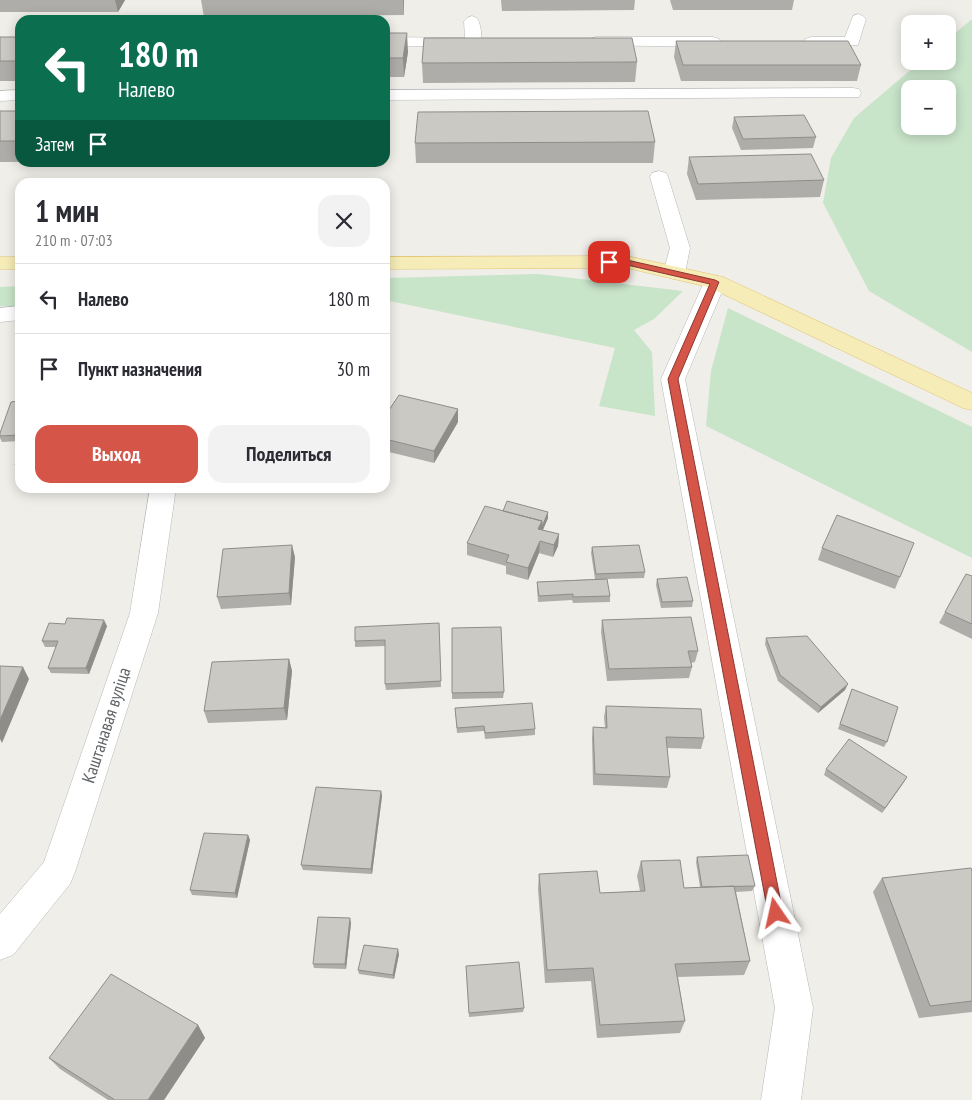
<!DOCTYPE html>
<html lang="ru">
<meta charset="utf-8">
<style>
:root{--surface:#fff;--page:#f2f2f3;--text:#2b2b33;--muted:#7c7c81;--line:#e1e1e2;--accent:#d55549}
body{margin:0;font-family:"PT Sans Narrow",sans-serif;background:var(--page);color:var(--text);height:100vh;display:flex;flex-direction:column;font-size:19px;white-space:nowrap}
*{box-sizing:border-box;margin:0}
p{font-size:16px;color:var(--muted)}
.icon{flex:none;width:28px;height:28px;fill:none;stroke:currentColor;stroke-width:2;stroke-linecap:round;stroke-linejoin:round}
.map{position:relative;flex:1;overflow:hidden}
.panel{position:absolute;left:15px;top:178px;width:375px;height:315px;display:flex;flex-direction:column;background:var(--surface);border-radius:15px;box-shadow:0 2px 12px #0003}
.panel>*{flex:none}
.top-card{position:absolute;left:15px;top:15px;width:375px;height:152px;border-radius:15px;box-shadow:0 2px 12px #0003;background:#0b6e4f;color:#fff;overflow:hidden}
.fabs{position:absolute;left:901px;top:15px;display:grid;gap:10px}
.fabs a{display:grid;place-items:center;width:55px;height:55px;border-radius:10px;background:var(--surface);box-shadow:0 2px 12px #0003;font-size:25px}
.pin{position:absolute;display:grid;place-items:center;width:42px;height:42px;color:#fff;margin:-21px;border-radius:10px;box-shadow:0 2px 8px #0006}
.me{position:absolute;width:55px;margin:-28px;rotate:349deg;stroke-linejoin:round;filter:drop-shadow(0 0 4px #0008)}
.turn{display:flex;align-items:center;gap:18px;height:105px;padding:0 20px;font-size:22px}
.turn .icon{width:65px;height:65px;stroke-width:2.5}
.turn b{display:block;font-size:35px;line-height:42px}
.then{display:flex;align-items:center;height:48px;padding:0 20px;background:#0003;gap:10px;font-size:19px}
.round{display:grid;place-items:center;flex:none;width:52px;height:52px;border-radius:15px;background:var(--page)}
.overview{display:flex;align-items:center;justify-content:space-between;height:85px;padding:0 20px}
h1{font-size:30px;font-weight:700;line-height:38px}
.action{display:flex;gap:10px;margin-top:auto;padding:10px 20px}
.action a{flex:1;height:58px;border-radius:15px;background:var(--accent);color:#fff;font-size:20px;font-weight:700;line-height:58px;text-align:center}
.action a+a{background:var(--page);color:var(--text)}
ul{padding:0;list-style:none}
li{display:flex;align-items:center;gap:15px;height:70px;padding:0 20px;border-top:1px solid var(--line)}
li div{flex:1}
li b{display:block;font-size:19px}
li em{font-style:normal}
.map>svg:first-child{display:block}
</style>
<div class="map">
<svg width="972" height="1100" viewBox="0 0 972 1100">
<rect width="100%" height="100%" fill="#f0eee8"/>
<path fill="#c8e4c9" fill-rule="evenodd" d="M972,19v333l-103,-61 -46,-88 8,-45 23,-40 67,-57h27v-22zM910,89h38v37h-38z
M538,274l145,17 -29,28 -20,11 18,22 3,64 -56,-10 16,-58 -230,-48v-22z
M20,286v21l-20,-1v-19z
M728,308l244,119v131l-266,-132 5,-55z"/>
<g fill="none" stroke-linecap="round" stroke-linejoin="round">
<g stroke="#b5b8bb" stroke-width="1">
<path id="minor" d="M858,14l5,2 3,3 -8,26 -47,2 -6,-2 -2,-3 2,-3 6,-2h34l8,-21z
M472,16l5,2c4,6 6,21 2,27l-94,2v-10l80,1 -1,-17 3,-3z
M596,37h117l6,2 2,3 -2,3 -6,2 -123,-2 -2,-3 2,-3z
M853,88l6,1 2,4 -2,4 -474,3v-10z
M20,90v10l-20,1v-10z
M659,171l7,2 2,4 22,71 -5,25 -4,4 -7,2 -7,-2 -4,-4 7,-25 -20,-71 2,-4z
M715,276l8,1 3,5 -41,97 128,629 -12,92h-40l14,-92 -114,-629 43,-97 3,-5z
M20,306v14l-20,2v-14z
M150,488h26l-18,125 -83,259 -5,12 -57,71 -13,5v-46l44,-52 86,-249z"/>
</g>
<g stroke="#e1c370" stroke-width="1">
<path id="major" d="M627,256l96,21 249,116v17l-9,-2 -255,-121 -81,-19 -242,1v-12z
M0,257h20v12h-20z"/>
</g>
<use href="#minor" fill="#fff" fill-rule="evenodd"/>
<use href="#major" fill="#f6ecb7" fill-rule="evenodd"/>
</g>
<path fill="#afada9" d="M0,0h125l-7,12h-118z
M201,0h203v15l-200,2z
M501,0h134l-1,10 -132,1z
M670,0h124l-2,10h-119z
M385,33l23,19 -4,25h-19z
M0,37h20v44h-20z
M676,41l185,24 -4,16h-176l-7,-24z
M637,62l-2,20 -212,1 -1,-20z
M0,111h20v51h-20z
M734,117l82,20 -3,11 -72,2 -9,-22z
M655,142l-2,21h-237l-1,-20z
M689,157l135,23 -4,17 -124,3 -9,-26z
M20,401v40l-18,1 -2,-4v-5z
M385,416l73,6 -24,41 -49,-12z
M20,452v24l-5,-11z
M548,512v6l-5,12 16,4 -1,12 -5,11 -14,-4 -11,27 -22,-6v-8l-39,-11v-12z
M592,547l53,25 -1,6 -37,1 3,17v6l-37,1 -1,-3 -34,2 -1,-14v-6l58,-3 -4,-26z
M822,548l78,29 -5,12 -77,-29z
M295,557l-4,48 -70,4 -4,-12z
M972,576v63l-33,-16 6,-11z
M657,579l36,22 -1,6 -31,1 -5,-23z
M602,620l96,31 -3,11 -4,1 1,4 -3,11 -82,3 -6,-49z
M439,623l2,64 -55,3 -1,-6v-38l-30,1v-6z
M107,626l-18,48 -38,-1 -3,-5 8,-21h-11l-3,-6z
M452,628l52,64 -1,6 -51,1z
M766,638l79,52 -27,23 -40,-32 -13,-37z
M289,659l3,12 -5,49 -79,3 -4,-12z
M852,689l35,53 -3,5 -46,-18z
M606,706l98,32 -3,11 -34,-1 3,29 -3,11 -74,-3 -1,-47 1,-11 12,1 -1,-11z
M455,708l80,21v6l-50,4 -1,-8 -27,2z
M826,769l78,13 -22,31 -58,-38z
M381,791l1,5 -10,78 -69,-4 -2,-5z
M248,835l2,5 -13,58 -45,-3 -2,-5z
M697,857l58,29 -3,5 -16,1 14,69 -6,14 -66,2 7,44 -5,12 -83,5 -6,-57 -46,2 -7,-94 1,-15 61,19 40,-2 -3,-15 4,-15 43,27 16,-1 -4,-25z
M972,871v141l-53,6 -46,-126 9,-14z
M351,923l-5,46 -32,-1 -1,-4z
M399,954l-5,25 -35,-5 -1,-4z
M466,966l58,42 -1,4 -54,5z
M198,1025l7,13 -41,62h-56l-48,-31 -11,-11z"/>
<path fill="#8e8d89" d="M115,0h10l-7,12z
M403,0h1v15z
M407,33l1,19 -4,25 -1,-19z
M458,409v13l-24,41v-12z
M548,512v6l-10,23v-12l4,-8z
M559,534l-1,12 -5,11 1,-12z
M540,541l-1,12 -11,27v-12z
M292,545l3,12 -4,48 -2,-12z
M104,620l3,6 -18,48 -3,-6z
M289,659l3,12 -5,49 -3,-12z
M23,667l6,12 -27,64 -2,-4v-19z
M848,684l-3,6 -27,23 3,-6z
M907,777l-3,5 -22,31 3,-5z
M381,791l1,5 -10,78 -1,-5z
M248,835l2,5 -13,58 -2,-5z
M350,918l1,5 -5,46 -1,-5z
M398,949l1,5 -5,25 -1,-4z
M198,1025l7,13 -41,62h-16z"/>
<path fill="#cbc9c4" stroke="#8e8d89" d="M385,33h22l-4,25h-18z
M0,37h20v24h-20z
M424,38h208l5,24 -215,1z
M676,41h172l13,24h-178z
M0,111h20v30h-20z
M648,111l7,31 -240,1 3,-31z
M804,115l12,22 -73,2 -9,-22z
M811,154l13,26 -126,4 -9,-27z
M399,395l59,14 -24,42 -49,-12v-23z
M20,401v34l-20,1v-3l11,-31z
M20,452v13h-5z
M507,501l41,11 -6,15v-6l-39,-10z
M485,506l57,15 -4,8 21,5 -5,11 -14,-4 -12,27 -22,-6 3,-7 -42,-12z
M837,515l77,28 -14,34 -78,-29z
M292,545l-3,48 -72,4 6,-48z
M639,545l6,27 -49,2 -4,-27z
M966,574l6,2v48l-27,-12z
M687,577l6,24 -31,1 -5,-23z
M607,579l3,17 -37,1v-3l-34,2 -2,-14z
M691,617l7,34h-10l4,16 -83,2 -7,-49z
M67,618l37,2 -18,48h-38l10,-27h-16l7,-18 16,1z
M439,623l2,58 -56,3v-44l-30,1v-14z
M501,627l3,65 -52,1v-65z
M807,636l41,48 -27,23 -41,-32 -14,-37z
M289,659l-5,49 -80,3 8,-49z
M0,666l23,1 -23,53z
M852,689l46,18 -11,35 -47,-18z
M532,703l3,26 -50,4 -1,-7 -27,2 -2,-20z
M606,706l95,3 3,29 -38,-1 4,40 -75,-3 -2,-47 14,1z
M849,739l58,38 -22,31 -59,-39z
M316,787l65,4 -10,78 -70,-4z
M204,833l44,2 -13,58 -45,-3z
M748,855l7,31 -53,1 -5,-30z
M680,860l4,28 50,-2 16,75 -75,3 10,57 -85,4 -7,-57 -46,2 -8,-96 58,-3 3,22 45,-2 -4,-30z
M971,868l1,3v130l-42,5 -48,-128z
M318,917l32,1 -5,46h-32z
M364,945l34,4 -5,26 -35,-5z
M519,962l5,46 -55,5 -3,-47z
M111,974l87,51 -50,75h-33l-66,-42z"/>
<path fill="#d55549" stroke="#8a372f" d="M627,260l88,20 4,2 -41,97 105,534 -2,5 -5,2 -6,-2 -2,-5 -100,-534 42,-95 -83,-19h-18l-5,-3 5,-2z"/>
<g text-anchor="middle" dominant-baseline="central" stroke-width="4.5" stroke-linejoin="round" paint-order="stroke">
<g font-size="18" fill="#606366" stroke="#fff">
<text transform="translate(106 725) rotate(-72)">Каштанавая вуліца</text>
</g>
</g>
</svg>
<div class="fabs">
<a>+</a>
<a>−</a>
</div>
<div class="pin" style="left:609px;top:262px;background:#d93025"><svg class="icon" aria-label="arrive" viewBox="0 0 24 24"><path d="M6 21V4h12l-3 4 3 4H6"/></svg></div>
<svg class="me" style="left:776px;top:913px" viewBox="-20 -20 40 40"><path d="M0-17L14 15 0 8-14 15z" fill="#d55549" stroke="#fff" stroke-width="4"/></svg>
<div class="top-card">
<div class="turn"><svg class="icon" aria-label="left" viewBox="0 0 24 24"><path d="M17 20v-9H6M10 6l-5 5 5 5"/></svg><div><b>180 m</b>Налево</div></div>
<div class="then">Затем<svg class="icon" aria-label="arrive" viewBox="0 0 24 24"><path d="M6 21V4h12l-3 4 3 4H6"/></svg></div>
</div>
<section class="panel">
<div class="overview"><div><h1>1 мин</h1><p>210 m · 07:03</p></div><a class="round"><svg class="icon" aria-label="close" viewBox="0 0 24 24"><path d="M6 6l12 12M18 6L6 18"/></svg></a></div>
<ul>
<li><svg class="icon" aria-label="left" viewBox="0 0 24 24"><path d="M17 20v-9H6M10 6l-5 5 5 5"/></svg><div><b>Налево</b></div><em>180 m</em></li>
<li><svg class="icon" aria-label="arrive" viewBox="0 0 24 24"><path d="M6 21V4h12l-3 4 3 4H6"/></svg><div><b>Пункт назначения</b></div><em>30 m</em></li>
</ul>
<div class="action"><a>Выход</a><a>Поделиться</a></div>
</section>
</div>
